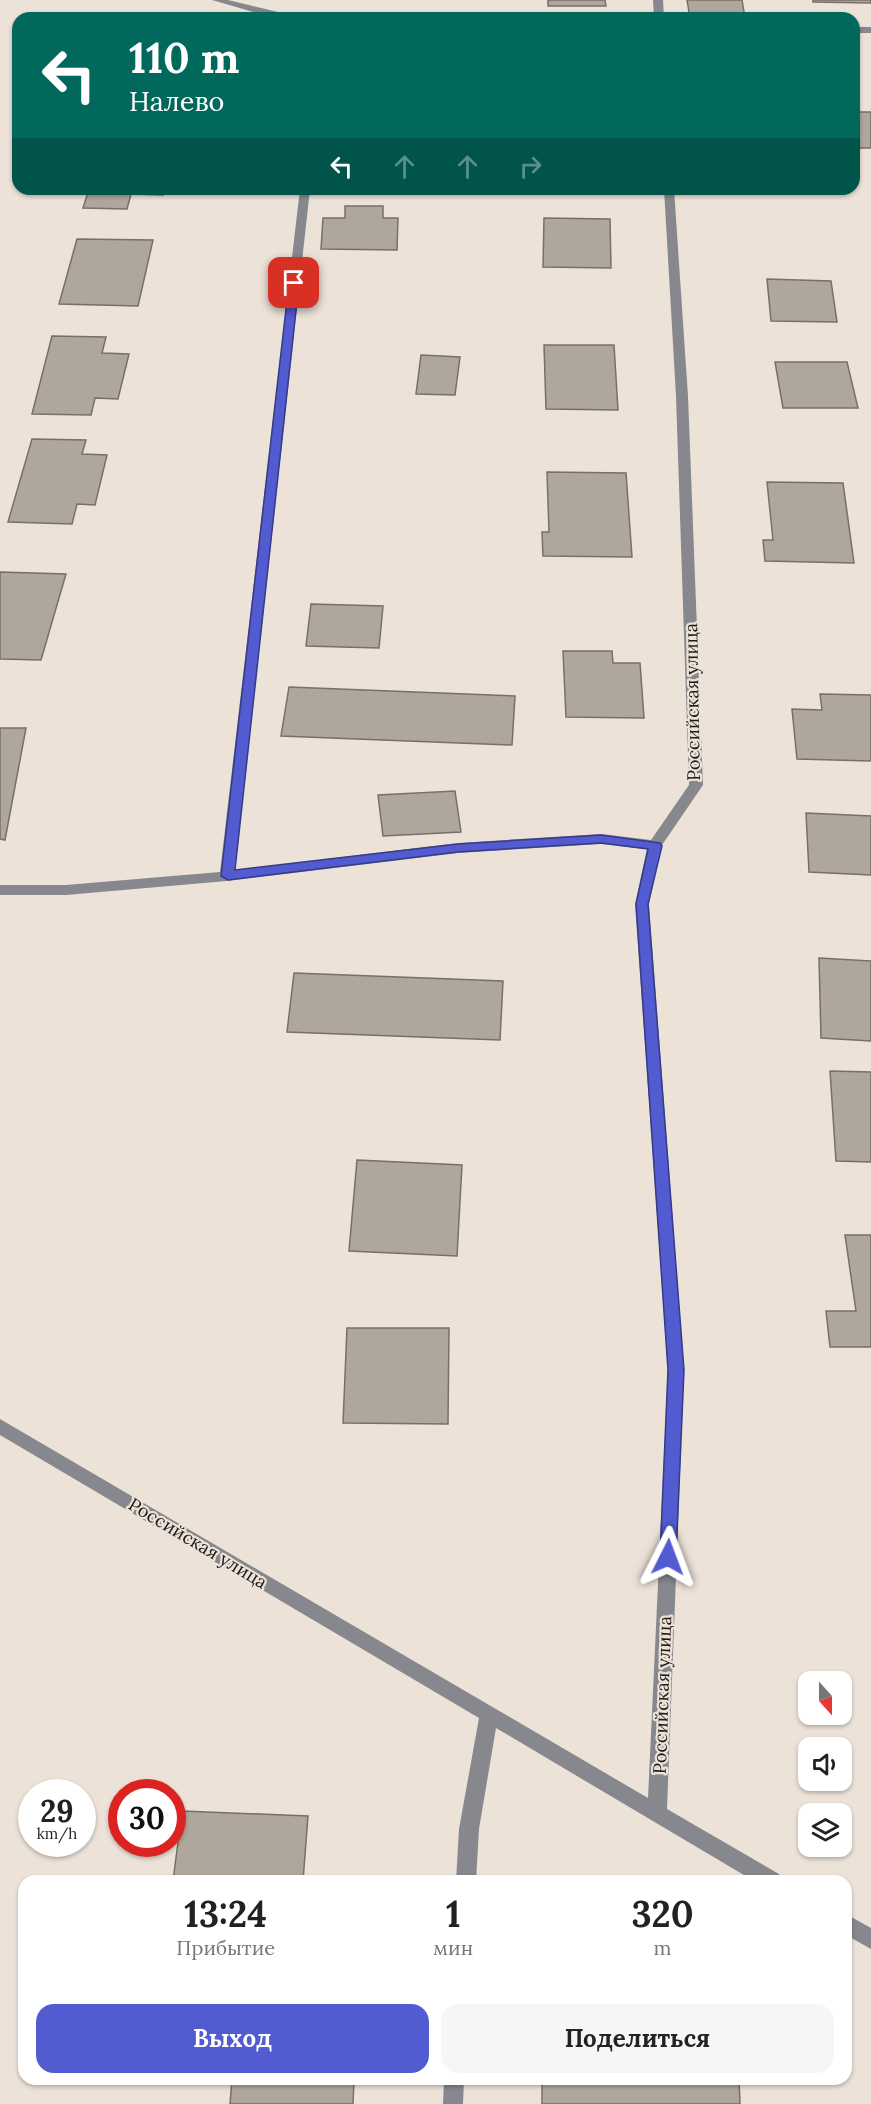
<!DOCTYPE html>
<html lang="ru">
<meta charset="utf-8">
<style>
:root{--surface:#fff;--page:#f6f6f6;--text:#222;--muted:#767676;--accent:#535bd1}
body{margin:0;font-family:Lora,serif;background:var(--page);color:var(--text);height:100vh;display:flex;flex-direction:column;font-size:22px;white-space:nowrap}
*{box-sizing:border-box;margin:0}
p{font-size:20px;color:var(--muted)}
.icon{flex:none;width:33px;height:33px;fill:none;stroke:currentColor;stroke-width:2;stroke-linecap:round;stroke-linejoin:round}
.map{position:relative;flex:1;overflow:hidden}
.side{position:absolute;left:18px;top:1875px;width:834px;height:210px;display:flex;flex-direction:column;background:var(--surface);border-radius:18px;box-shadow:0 2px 4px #0004}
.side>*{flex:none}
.hud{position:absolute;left:12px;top:12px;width:848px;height:183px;border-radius:18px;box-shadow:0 2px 4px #0004;background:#00695c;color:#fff;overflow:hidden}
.needle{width:39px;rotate:159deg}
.buttons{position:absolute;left:798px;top:1671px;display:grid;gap:12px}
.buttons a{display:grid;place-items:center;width:54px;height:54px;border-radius:12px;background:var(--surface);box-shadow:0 2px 4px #0004;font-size:30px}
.speed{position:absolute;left:18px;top:1779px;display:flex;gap:12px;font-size:30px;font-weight:700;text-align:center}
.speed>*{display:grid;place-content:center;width:78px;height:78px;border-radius:50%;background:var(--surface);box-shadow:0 2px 4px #0004;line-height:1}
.speed small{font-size:15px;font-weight:400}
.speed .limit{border:9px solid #d22;background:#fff;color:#111}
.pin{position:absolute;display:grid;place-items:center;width:51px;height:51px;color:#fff;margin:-26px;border-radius:12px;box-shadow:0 3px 9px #0006}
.me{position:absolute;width:66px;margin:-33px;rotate:3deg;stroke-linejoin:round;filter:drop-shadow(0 0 4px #0008)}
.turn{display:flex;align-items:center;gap:21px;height:126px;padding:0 18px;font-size:27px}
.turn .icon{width:78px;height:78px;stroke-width:2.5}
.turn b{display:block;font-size:42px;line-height:51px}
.lanes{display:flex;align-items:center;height:57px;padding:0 18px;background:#0003;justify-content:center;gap:30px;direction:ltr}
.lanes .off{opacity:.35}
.eta{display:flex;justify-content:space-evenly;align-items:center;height:102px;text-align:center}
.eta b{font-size:36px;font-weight:700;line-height:42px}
.action{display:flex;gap:12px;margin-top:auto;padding:12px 18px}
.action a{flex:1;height:69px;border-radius:18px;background:var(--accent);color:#fff;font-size:24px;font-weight:700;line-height:69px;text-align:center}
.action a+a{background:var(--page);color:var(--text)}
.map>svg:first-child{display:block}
</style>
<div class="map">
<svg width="871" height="2104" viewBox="0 0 871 2104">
<rect width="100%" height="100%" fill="#ece2d8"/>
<path fill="#afa69c" stroke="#786f66" stroke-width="1.5" d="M548,0h57l1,6h-58z
M687,0h55l3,18h-55z
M813,0h58v3l-58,-1z
M854,112h17v36h-17z
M89,189h75l-1,6 -32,-1 -4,15 -44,-1z
M345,206h38v12h15l-1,32 -76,-1 2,-31h22z
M544,218l66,1 1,49 -68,-1z
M77,239l76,1 -15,66 -79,-2z
M767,279l64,2 6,41 -66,-1z
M52,336l54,1 -4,16 27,1 -11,45 -23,-1 -4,17 -59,-1z
M544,345h70l4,65 -72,-1z
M421,355l39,2 -5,38 -39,-1z
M775,362h72l11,46h-75z
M32,439l54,1 -4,14 25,1 -12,50 -18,-1 -5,20 -64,-2z
M547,472l79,1 6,84 -89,-1 -1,-24h7z
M767,482l76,1 11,80 -89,-2 -2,-21h10z
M0,572l66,2 -25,86 -41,-1z
M311,604l72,2 -4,42 -73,-2z
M563,651h49l1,12h27l4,55 -78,-1z
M289,687l226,9 -3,49 -231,-9z
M820,694l51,1v66l-74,-2 -5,-50 30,1z
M0,728h26l-21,112 -5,-1z
M455,791l6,41 -78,4 -5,-41z
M806,813l65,3v59l-62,-3z
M819,958l52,3v80l-50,-3z
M294,973l209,8 -3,59 -213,-8z
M830,1071l41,1v90l-35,-1z
M357,1160l105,5 -5,91 -108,-5z
M845,1235h26v112h-41l-4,-36h30z
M347,1328h102l-1,96 -105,-1z
M182,1811l126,5 -5,65h-130z
M232,2079h122l-1,25h-123z
M542,2079h197l1,25h-198z"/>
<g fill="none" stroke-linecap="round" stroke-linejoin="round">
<path fill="#87888d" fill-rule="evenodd" d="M212,0h16l75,18h-29z
M653,0h10l1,18h-10z
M854,27h17v6h-17z
M300,189h10l-75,681 223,-27 143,-9 50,6 38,-55 -13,-389 -12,-207h10l14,207 15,389 -41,60 -13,59 35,466 -17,439 112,65 3,7h-28l-258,-153 -17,101 -3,52h-20l3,-52 20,-111 -479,-283v-16l648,379 20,-428 -33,-466 12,-55 -46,-5 -143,9 -231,28 -161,14h-66v-10h66l154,-13z
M846,1914l25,14v21l-25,-14z
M444,2079h20l-1,25h-20z"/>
</g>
<path fill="#535bd1" stroke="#363b88" stroke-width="1.5" d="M294,280l5,3 -64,587 223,-26 143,-9 59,8 2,3 -14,58 36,466 -8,187 -2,5 -6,2 -6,-2 -2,-5 8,-187 -32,-466 12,-55 -47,-6 -143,9 -230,28 -7,-4 68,-593z"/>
<g text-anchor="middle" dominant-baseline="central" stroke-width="4.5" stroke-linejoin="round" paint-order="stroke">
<g font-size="18" fill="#1e1a17" stroke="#ece2d8">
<text transform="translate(692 702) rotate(-91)">Российская улица</text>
<text transform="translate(198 1543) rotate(31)">Российская улица</text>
<text transform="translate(662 1695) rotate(-88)">Российская улица</text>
</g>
</g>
</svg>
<div class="buttons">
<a><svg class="needle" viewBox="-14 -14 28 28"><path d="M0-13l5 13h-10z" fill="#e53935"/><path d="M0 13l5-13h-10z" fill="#767676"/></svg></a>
<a><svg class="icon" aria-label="sound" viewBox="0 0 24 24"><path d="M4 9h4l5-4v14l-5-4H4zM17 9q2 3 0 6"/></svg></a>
<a><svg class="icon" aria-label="layers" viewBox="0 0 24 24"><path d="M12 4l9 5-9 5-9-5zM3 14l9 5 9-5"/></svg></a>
</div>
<div class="speed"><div>29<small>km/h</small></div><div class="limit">30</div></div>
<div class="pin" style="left:294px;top:283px;background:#d93025"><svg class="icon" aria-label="arrive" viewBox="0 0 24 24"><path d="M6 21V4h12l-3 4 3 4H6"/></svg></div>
<svg class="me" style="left:668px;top:1557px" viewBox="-20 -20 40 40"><path d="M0-17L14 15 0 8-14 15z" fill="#535bd1" stroke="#fff" stroke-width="4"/></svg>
<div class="hud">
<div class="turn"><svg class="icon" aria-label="left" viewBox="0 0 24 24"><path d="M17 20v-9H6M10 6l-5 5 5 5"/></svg><div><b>110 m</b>Налево</div></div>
<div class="lanes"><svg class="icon" aria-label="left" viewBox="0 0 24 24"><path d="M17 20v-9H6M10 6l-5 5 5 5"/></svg><svg class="icon off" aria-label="ahead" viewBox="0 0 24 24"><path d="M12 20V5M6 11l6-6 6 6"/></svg><svg class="icon off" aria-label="ahead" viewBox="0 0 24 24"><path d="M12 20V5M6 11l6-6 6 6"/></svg><svg class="icon off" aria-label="right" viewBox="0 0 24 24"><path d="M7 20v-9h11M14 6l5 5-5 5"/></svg></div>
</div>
<section class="side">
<div class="eta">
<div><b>13:24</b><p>Прибытие</p></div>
<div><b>1</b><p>мин</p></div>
<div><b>320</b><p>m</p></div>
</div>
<div class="action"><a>Выход</a><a>Поделиться</a></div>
</section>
</div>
